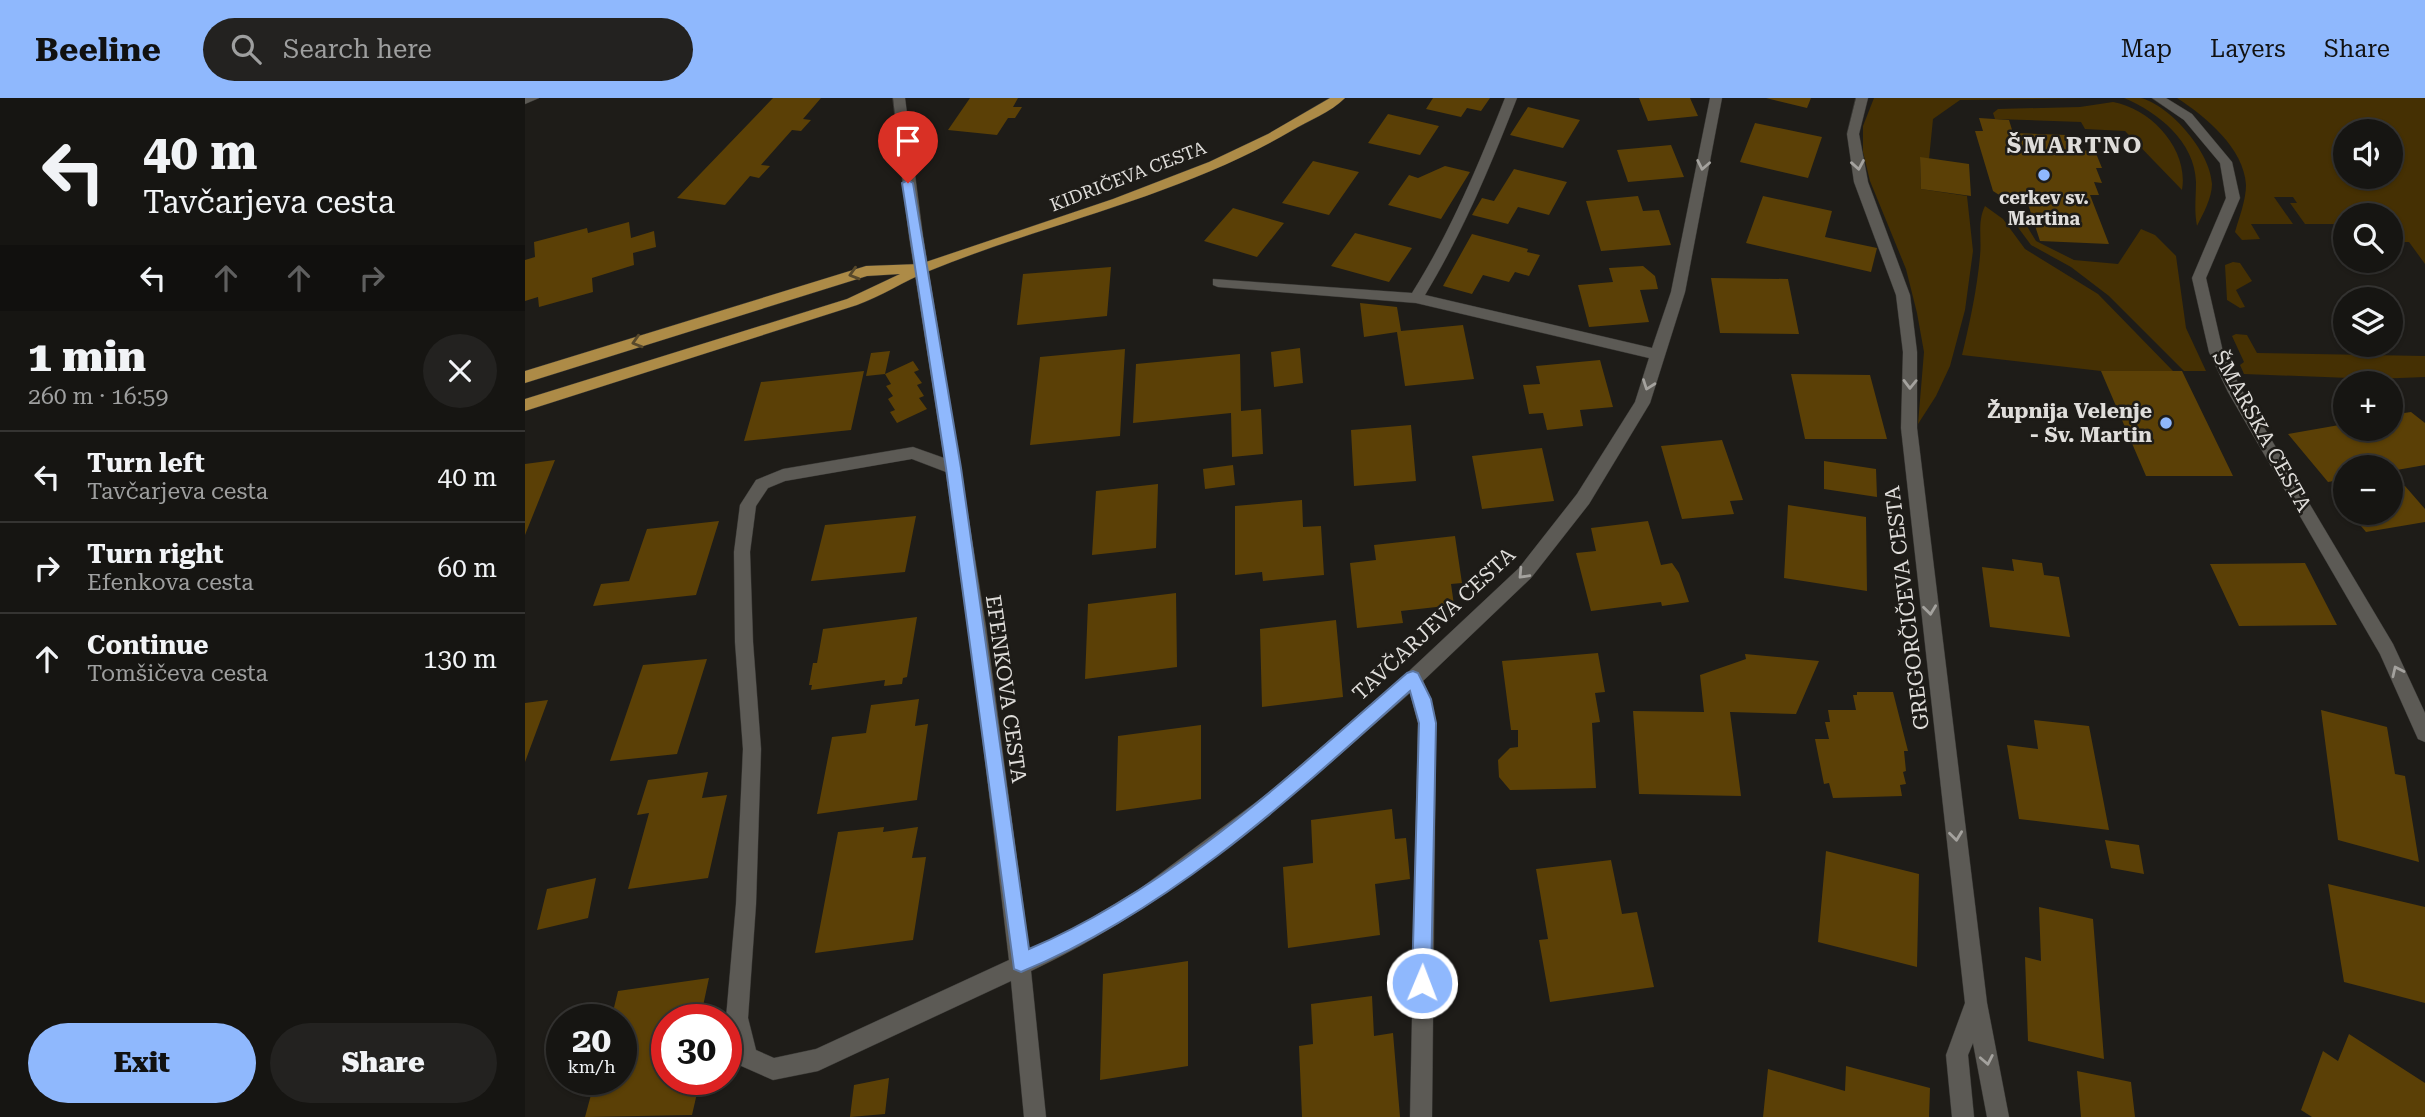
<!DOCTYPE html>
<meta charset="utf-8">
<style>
:root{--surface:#161512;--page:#232220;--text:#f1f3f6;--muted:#9e9f9f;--line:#353432;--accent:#8fb8fd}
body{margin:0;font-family:"Roboto Serif",serif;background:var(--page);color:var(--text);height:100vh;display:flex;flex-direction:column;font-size:26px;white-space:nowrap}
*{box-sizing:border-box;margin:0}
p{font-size:23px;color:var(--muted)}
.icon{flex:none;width:38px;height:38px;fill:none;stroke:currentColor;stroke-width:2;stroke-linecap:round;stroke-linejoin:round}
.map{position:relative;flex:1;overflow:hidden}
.sheet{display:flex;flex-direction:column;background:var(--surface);width:525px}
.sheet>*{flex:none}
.hud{background:#161512;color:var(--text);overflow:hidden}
.fabs{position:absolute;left:1808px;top:21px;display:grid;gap:14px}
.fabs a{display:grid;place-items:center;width:70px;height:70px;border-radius:50%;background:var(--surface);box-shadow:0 2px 5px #0004,0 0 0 2px var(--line);font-size:35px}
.speed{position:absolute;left:21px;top:906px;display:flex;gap:14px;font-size:35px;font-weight:700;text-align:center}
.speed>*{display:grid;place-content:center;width:91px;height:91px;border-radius:50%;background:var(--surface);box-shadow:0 2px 5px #0004,0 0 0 2px var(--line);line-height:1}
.speed small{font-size:18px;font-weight:400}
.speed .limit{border:10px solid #d22;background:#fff;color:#111}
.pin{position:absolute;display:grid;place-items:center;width:60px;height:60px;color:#fff;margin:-72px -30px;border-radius:50% 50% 50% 0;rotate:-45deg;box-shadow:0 0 7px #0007}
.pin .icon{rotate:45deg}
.me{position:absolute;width:77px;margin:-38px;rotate:1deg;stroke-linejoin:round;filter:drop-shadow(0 0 5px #0008)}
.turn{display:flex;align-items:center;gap:24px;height:147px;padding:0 28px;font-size:32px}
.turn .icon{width:91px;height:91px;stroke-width:2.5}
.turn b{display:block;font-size:49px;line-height:60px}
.lanes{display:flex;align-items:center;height:66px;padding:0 28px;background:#0003;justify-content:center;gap:35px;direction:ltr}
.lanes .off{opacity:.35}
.round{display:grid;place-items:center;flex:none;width:74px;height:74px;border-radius:37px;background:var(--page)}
.summary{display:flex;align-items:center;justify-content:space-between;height:119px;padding:0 28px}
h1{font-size:42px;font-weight:800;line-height:52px}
.action{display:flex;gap:14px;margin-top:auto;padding:14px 28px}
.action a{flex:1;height:80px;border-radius:42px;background:var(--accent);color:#111;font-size:28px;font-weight:800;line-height:80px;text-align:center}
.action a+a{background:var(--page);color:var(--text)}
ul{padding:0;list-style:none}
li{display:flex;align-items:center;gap:21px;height:91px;padding:0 28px;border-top:2px solid var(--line)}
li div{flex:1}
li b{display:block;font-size:26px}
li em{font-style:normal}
header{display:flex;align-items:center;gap:42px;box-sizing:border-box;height:98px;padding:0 35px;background:var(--accent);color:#111}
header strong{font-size:33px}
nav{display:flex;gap:38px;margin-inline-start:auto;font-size:24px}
.search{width:490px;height:63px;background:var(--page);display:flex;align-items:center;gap:18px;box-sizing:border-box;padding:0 24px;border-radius:38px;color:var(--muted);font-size:26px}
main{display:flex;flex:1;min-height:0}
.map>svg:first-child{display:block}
</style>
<header>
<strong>Beeline</strong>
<div class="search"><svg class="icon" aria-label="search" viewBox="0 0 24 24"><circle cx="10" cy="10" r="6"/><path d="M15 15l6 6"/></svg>Search here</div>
<nav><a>Map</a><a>Layers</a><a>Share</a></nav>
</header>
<main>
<section class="sheet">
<div class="hud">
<div class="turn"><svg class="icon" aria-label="left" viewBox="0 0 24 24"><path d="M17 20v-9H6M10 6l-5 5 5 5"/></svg><div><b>40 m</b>Tavčarjeva cesta</div></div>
<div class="lanes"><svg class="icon" aria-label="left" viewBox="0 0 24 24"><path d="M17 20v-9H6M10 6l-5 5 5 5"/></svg><svg class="icon off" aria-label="ahead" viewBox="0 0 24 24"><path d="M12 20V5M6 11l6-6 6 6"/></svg><svg class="icon off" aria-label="ahead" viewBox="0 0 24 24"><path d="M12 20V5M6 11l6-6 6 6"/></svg><svg class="icon off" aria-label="right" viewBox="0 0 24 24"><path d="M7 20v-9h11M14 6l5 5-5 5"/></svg></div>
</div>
<div class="summary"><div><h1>1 min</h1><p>260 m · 16:59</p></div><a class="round"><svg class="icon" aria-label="close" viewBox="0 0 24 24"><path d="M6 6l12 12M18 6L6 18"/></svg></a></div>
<ul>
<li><svg class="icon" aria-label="left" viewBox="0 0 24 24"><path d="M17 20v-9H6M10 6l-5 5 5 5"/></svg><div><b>Turn left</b><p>Tavčarjeva cesta</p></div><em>40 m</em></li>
<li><svg class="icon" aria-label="right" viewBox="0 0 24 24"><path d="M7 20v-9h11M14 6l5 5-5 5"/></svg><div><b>Turn right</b><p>Efenkova cesta</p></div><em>60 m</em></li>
<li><svg class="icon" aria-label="ahead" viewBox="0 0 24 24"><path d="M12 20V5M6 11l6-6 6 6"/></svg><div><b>Continue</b><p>Tomšičeva cesta</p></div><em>130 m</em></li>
</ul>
<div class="action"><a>Exit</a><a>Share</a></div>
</section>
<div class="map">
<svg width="1900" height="1019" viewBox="0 0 1900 1019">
<rect width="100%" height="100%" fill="#1e1c18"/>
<path fill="#453003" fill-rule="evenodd" d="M1349,0h220l-134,2 -27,19 -4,40 -9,-1 1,31 46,7 6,55 -8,59 -15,56 -14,30 -18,28 6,-72 -7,-39 -11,-44 -36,-88 -7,-29v-26z
M1599,0c5,0 12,0 17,0 30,8 70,55 71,86 0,14 -9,30 -15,42 -3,-16 -1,-28 -1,-44 -1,-40 -38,-70 -72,-84z
M1652,0h248v166l-16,-22h-13l-5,-7v-20h-46v9h-40l-15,-21h7l-4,-6h-19l19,27h-42l9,15 -18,1 -7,-8c4,-14 11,-32 11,-47 -2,-37 -41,-69 -69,-87zM1866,33v46h-46v-46z
M1588,4c39,7 76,48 69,88l-57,-59 -40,-2 -4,-7 -86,-3 -2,-6 5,-4 82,-2z
M1460,108l18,13 22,30 73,45 75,77h-72l-139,-16c8,-33 15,-66 18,-99 2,-17 -3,-34 5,-50z
M1486,120l14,5 11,18 38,19 44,4 23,-35 14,6 21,21 10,72 20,43h-22l-75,-75 -38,-29 -40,-22z
M1708,164l7,1 12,18 -16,9 9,17 -5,1 -13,-8 -2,-35z
M1711,236l11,1 10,18 168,3v21l-50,2 -131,-5 -4,-9 4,-3 -12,-26z"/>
<path fill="#5b4006" d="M248,0h48l-18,21 8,1 -10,11 -9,-1 -31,35 9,1 -11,12 -9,-2 -25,29 -48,-7z
M445,0h48l-5,9h9l-7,11h-7l-11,17 -49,-5z
M908,0h57l-9,13 -14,-3 -6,9 -35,-8z
M1114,0h51l8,18 -50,5z
M1241,0h45l-4,10z
M1003,9l52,13 -17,28 -53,-13z
M863,16l51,12 -19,29 -52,-12z
M1454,20l30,2 4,13 54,2 6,15 22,1 7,17h-6l6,15 -8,-1 5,13h-9l19,49 -69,-3 -13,-40 -20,-1 -14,-9 -18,-60h8z
M1230,25l67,14 -14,41 -68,-16z
M1146,47l13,32 -56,5 -11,-32z
M1395,59l49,7 2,32 -50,-7z
M788,63l46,11 -30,43 -47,-12z
M920,68l25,6 -29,47 -53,-14 21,-30 9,3z
M989,71l53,13 -18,33 -31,-8 -10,17 -36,-9 10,-17 12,3z
M1113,98l5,15 16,-1 12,35 -70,6 -15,-50z
M1238,98l69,15 -7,26 52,11 -6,24 -125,-29z
M708,110l51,15 -27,34 -53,-16z
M104,124l2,16 23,-7 2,16 -23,6 1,12 -42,13 1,14 -54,15 -1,-10 -13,4v-41l10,-3 -1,-15 53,-14 1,5z
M830,135l57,15 -23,34 -58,-16z
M947,136l56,15 -1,3 13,3 -11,21 -14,-4 -6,10 -26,-7 -11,19 -29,-8z
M1118,168l12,10 3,13 -18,1 9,32 -60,5 -11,-42 35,-3 -4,-14z
M586,169l-4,49 -90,9 6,-51z
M1186,180l77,1 11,55 -79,-1z
M835,205l37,4 4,24 62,-6 11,54 -69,7 -8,-54 -33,5z
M775,250l3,35 -29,4 -3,-35z
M600,251l-5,87 -90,9 10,-88z
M365,253l-5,23 -19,2 5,-23z
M715,256l1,57 20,-2 2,45 -31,3 -1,-44 -98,10 3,-59z
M1075,262l13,47 -33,3 3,16 -36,4 -4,-17 -14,1 -6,-29 17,-1 -4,-18z
M388,263l6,9 -5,2 8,11 -5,2 7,11 -5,2 8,11 -30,14 -7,-11 5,-2 -7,-11 5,-3 -7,-10 5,-2 -6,-10z
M339,273l-13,59 -107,11 17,-59z
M1576,273h81l51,105h-87z
M1266,276l79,1 17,64h-82z
M1886,314l14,11v42l-34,6v-4h-46v12l-17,3 -40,-48 57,-10v5h46v-14z
M886,327l5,56 -62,5 -3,-56z
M1197,342l21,60 -13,1 4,13 -52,5 -21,-73z
M1017,350l12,53 -72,8 -10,-53z
M30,362l-30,75v-71z
M1299,363l52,8 1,28 -53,-8z
M708,367l2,20 -30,4 -2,-20z
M633,386l-2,64 -64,7 4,-64z
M1880,388l20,23v13l-59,10 -16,-19h41v-25z
M777,402l1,27 18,-1 3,49 -61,6 -1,-9 -27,3v-69z
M1263,407l78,12 1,74 -83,-13z
M391,418l-11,56 -94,9 14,-56z
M194,423l-23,74 -103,11 8,-22 28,-3 18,-52z
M1123,423l13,44 11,-2 7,10 10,29 -27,4 -1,-4 -70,9 -15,-58 20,-2 -5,-23z
M930,438l7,47 -11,1 3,21 -53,6 2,12 -46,5 -7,-65 26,-3 -2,-15z
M1487,461l30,4 2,12 15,2 11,60 -80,-10 -8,-60 32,4z
M1780,465l32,62 -98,1 -29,-62z
M651,495l1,74 -92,12 3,-75z
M392,519l-10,60 -4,1 -1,6 -18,2 1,-6 -74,10 1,-5h-3l4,-22h4l6,-34z
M811,522l7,77 -81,10 -2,-78z
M1073,555l7,39 -10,1 5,29 -8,1 4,65 -86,2 -11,-13 -1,-17 12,-12 8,-1v-17h-7l-9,-69z
M1220,556l74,7 -23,53 -66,-2 11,84 -102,-2 -6,-83 71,1 -4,-37 46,-16z
M182,561l-30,95 -67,7 33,-96z
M1332,594h36l15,59h-4l2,20 -3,1 3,12 -6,1 2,11 -69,2 -4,-15 -5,1 -9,-45h14l-4,-17h5l-2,-12h28l-3,-15h4z
M394,601l-4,27 13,-2 -11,76 -100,14 15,-77 34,-4 5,-28z
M23,602l-23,62v-59z
M1796,612l66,17 8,47 10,2 14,86 -81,-22z
M1509,622l55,6 20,104 -90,-11 -12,-74 31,4z
M676,627v74l-85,12 2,-75z
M183,674l-6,26 25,-3 -19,83 -80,11 21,-76 -12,2 11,-35z
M867,711l3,30 11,-1 4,41 -35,5 5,51 -92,13 -5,-81 30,-4 -2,-43z
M359,729l-1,5 35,-5 -6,31 14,-1 -13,83 -98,13 23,-121z
M1580,742l34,5 5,29 -33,-6z
M1301,753l93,23 -2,93 -99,-25z
M1086,762l11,54 15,-2 17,75 -104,15 -11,-62 9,-1 -12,-70z
M71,780l-8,40 -51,12 10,-41z
M1803,786l97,23v96l-81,-21z
M1514,809l54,12 11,140 -76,-18 -3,-84 16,4z
M663,863v105l-88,14 3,-106z
M184,880l-9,42h-33v60h33l-8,35 -107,2 10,-37h26v-60h-10l7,-29z
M847,898l2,40 19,-3 7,84h-98l-3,-71 14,-2 -2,-40z
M1824,936l76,49v34h-113l-11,-7 22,-59 15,10z
M1321,968l84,22 -1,29h-166l5,-48 77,22z
M1552,973l54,11 4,35h-54z
M364,980l-4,36 -35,3 4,-32z"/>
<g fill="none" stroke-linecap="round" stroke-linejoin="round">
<g stroke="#373633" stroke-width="1">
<path id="minor" d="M0,0h14l-14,6z
M368,0h12l18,138 63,391 43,323 36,-16 76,-46 126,-94 140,-121 112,-105 58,-74 58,-92 14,-44 -233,-55 -198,-16 -5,-2v-6l199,14c39,-62 66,-127 93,-195h12c-27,69 -54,134 -92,197l227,53 19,-56 39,-194h12l-37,194 -35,111 -61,101 -58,74 -108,103 8,18 5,24 -4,394h-22l8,-394 -8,-30c-118,104 -235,210 -379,278l15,146h-22l-13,-136 -193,90 -45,9 -34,-15 -13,-47 10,-114 7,-155 -8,-107 -1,-90 6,-47 16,-25 27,-11 130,-22 31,11 -35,-222zM387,361l34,13 33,237 30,251 -193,89 -42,9 -18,-8 -8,-32 8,-114 5,-155 -8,-107 -3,-90 6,-46 12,-18 17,-7z
M1331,0h12l-9,36 9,48 42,113 7,57v76l70,575 22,114h-22l-14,-74 -5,12 6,62h-22l-6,-62 19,-52 -64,-575 2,-76 -7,-57 -42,-113 -7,-48z
M1627,0h14l26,16 40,48 8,36 -34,80 17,74 17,35 153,257 32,69v29l-7,-3 -38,-85 -152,-262 -19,-40 -17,-74 34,-80 -6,-35 -36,-43z"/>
</g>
<g stroke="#373633" stroke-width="1">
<path id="major" d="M805,0h15c-14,14 -37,23 -54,33 -113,66 -242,91 -362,140 -25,10 -47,25 -72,34l-332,106v-12l322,-100 53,-25 -33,2 -342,107v-12l341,-105 54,-2 193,-65 96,-37 59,-28z"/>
</g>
<use href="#minor" fill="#5c5a55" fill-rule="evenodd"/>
<use href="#major" fill="#ad8b47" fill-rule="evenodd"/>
</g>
<defs><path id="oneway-chevron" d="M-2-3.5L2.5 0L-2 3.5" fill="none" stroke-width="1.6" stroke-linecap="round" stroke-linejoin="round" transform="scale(1.75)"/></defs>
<g stroke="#a4a29e">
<use href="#oneway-chevron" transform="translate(1178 67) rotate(101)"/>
<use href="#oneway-chevron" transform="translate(1333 67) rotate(80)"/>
<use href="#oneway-chevron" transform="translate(1385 286) rotate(91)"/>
<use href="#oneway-chevron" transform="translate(1123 287) rotate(110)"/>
<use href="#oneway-chevron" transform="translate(998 476) rotate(133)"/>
<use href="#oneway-chevron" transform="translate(1405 512) rotate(83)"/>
<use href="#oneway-chevron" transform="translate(1872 573) rotate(-115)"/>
<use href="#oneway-chevron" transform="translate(1431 738) rotate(83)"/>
<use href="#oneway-chevron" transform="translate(1462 962) rotate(79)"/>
</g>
<g stroke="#57482b">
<use href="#oneway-chevron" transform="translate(329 176) rotate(163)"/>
<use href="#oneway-chevron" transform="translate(112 244) rotate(163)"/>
</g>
<path fill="#8fb8fd" stroke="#5d78a4" stroke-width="2" d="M383,82l5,3 48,285 68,481c143,-61 262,-175 378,-276l6,-2 5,2 13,26 5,24 -5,260 -2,7 -7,3 -7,-3 -3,-7 7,-260 -9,-32c-119,107 -239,219 -389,281l-7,-3 -68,-501 -44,-285z"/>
<g fill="#8fb8fd" stroke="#1e1c18" stroke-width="2.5">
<circle cx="1519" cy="77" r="7"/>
<circle cx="1641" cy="325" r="7"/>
</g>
<g text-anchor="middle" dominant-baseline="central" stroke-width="5" stroke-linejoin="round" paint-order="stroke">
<g font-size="18" fill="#dfddda" stroke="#1e1c18">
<text transform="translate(603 78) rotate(-21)">KIDRIČEVA CESTA</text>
</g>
<g font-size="18" font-weight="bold" fill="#dfddda" stroke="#1e1c18">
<text x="1519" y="99">cerkev sv.<tspan x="1519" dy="21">Martina</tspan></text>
</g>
<g font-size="21" font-weight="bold" fill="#dfddda" stroke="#1e1c18" text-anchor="end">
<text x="1627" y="313">Župnija Velenje<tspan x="1627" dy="24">- Sv. Martin</tspan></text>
</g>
<g font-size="21" fill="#dfddda" stroke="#1e1c18">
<text transform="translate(1737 333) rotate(61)">ŠMARSKA CESTA</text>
<text transform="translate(1382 510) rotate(-97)">GREGORČIČEVA CESTA</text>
<text transform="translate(909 526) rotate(-43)">TAVČARJEVA CESTA</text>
<text transform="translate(481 591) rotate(82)">EFENKOVA CESTA</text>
</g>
<g font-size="23" font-weight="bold" letter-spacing="2" fill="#dfddda" stroke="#1e1c18">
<text x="1550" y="47">ŠMARTNO</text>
</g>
</g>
</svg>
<div class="fabs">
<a><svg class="icon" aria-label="sound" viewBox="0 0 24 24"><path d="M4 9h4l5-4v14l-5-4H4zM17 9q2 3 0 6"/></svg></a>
<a><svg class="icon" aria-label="search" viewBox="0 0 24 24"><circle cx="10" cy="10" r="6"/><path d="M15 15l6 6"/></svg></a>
<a><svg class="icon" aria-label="layers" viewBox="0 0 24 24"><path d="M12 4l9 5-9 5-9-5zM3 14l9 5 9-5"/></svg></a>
<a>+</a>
<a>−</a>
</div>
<div class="speed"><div>20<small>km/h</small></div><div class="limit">30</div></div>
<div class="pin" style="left:383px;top:85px;background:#d93025"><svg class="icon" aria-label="arrive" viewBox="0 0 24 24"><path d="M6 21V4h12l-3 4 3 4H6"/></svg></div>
<svg class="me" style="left:897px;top:885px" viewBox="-20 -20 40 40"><circle r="17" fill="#8fb8fd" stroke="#fff" stroke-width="3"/><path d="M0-11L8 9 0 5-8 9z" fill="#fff"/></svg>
</div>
</main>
